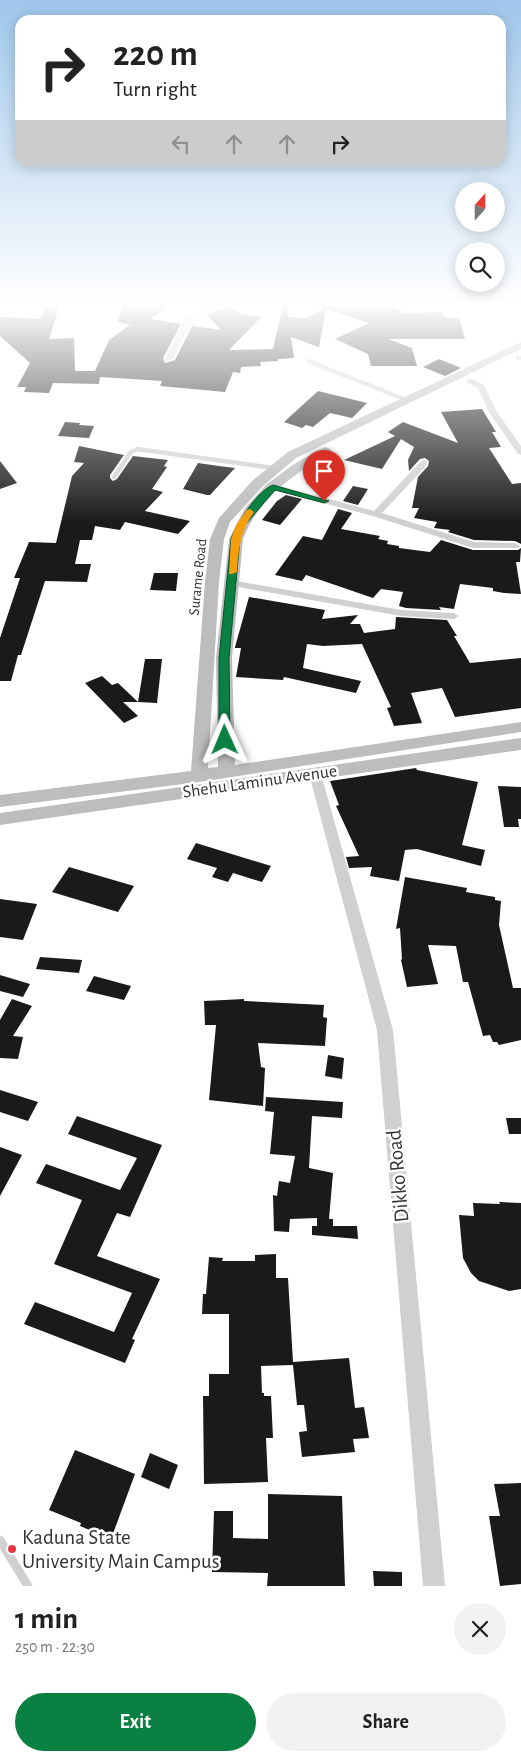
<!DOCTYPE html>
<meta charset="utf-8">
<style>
:root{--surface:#fff;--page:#f2f2f2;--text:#222;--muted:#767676;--accent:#0b8043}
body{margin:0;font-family:"Alegreya Sans",sans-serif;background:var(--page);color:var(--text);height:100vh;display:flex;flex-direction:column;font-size:19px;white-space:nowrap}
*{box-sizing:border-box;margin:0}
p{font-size:16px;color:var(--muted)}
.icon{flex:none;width:28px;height:28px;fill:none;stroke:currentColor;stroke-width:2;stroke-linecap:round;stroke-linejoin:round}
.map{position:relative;height:1586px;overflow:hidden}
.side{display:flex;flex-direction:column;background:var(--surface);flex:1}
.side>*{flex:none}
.guide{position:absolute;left:15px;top:15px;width:491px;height:152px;border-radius:15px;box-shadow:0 2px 12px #0003;background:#fff;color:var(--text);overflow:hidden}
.needle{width:32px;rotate:21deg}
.controls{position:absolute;left:455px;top:182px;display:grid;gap:10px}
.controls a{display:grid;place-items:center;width:50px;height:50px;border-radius:50%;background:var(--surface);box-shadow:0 2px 12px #0003;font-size:25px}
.pin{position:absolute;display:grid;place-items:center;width:42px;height:42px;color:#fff;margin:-51px -21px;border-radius:50% 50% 50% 0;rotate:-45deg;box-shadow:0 0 5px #0007}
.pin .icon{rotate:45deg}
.me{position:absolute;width:55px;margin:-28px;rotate:359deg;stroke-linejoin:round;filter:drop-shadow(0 0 4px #0008)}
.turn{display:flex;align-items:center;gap:18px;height:105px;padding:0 15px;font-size:22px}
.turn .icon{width:65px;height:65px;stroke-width:2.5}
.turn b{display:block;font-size:35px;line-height:42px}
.lanes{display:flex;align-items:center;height:48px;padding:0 15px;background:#0003;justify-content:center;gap:25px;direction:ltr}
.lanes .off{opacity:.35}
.round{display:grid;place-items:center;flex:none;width:52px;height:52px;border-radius:26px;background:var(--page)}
.overview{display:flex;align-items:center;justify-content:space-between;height:85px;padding:0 15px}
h1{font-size:30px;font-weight:600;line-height:38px}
.action{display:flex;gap:10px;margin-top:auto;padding:10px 15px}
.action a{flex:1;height:58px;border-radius:30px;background:var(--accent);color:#fff;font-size:20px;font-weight:600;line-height:58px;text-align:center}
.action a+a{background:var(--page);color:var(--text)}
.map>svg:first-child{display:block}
</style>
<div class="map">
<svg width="521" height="1586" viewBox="0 0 521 1586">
<rect width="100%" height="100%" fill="#fff"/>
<path fill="#1a1a1a" d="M47,301h14l-12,38 25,-1 1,33h20l14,-31 21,-15 -13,-3 9,-21h50l-26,18 31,5 -18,34 2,5 10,-3 17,-34 29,4 -14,-15 21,-9 13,8 20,3 -32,33 44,-1 10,-44 4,-1 1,13 18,1 19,-10 -14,-4v-3h82v6l11,6 38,-1 3,6h14l6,21h-77l24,9 5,18h-46l-3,-12 -33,-15 34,-16 -43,-14 -7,38 -28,-10 3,21 -16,1v2l-18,1 1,4 -20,1 -1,6 -7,-1 -8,20 -65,-6 2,-5 -62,-4 -1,7 -46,-1 -4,10 -25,-1 2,-5h-9l13,-24 -30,-27v-19l40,2z
M439,359l22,9 -16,8 -22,-9z
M318,391l49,12 -15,15 -22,-5 -17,14 -7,-2 -4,3 -18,-6z
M482,409l14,23h-4l9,15 -12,1 23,36 9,-1v61l-6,-3 -41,-1 -26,-8 2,-2 -16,-2 3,-6 -23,-4 5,-10h-7l6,-31 10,-11 1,-5 -4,-3 -5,1 -11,12 -1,-11 6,-13 -13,-8 -19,30 -38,-9 51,-24 -7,-4 15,-10 55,21 -17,-31z
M65,422l15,1 -1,2 15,1 -5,12 -31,-2z
M79,446l45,9 -14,20v3l3,3 4,-2 16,-23 35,4 -4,6 3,1 -15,22 11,3 -18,19 45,10 -12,13 -53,-12 -5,8 -25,-4 -3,14h-12l-5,24h16l-4,18 -42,-1 -24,74h-3l-7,26h-11v-43l20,-60h-6l15,-36 27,1 16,-67 12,-13 -10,-1z
M0,461l17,22 -17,6z
M198,463l21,3 16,2 -25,27h-3l-24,-6z
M353,486l15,3 -10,16 -15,-4z
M286,495l16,4 -22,26 -18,-5 15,-19z
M338,509l14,4 -11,16 39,7 -2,3 10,2 -1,3 12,2v2l31,4 11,-12 32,10h45l3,-2 -1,14h-4l5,32 -17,-1 -11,-2v-3l-33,-4 -6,25 -15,-2 2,3 -35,-2 -7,-2 4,-14 -22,-3 -8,9 -67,-23 -4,6 -27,-6 28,-39 19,4z
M154,573h24l-2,18 -26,-1z
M249,597l76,13 -3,9 36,-4 -8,9h10l4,9 31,-4 1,-12 51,3 10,16h-3l16,27 51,-5v50l-66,9 -13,-29 -31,5 11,30 -28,3 -7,-18 4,-1 -29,-63 -39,2 -16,-2 -4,24 58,13 -5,12 -72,-16 -1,3 -47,-3 5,-29h-6v-1z
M145,659h17l-5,44 -19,-1z
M102,676l10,9 6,-2 20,19h-15l15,14 -14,7 -39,-40z
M416,768l1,2 61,12 -16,63 23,5 -4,16 -64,-17 -12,1 -6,31 -29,-5 2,-9 -23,1 -3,-11 13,-1 -23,-50 3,-1 -9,-24z
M498,786l23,1v32h-3l1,8h-15z
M196,843l75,23 -9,16 -29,-9 -5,9 -16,-5 5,-9 -30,-9z
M69,867l65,19 -16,26 -66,-20z
M405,877l62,11 -1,4 29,5v3l6,1 -2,24 14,63h8v52l-22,5 -2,-3h-4l-3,-7 -7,1 -15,-54h-5l-7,-36 -28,-1 10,39 -31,3 -6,-27 1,-1 -2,-31 -4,1z
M0,899l37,5 -14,36 -23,-3z
M40,957l42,3 -3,13 -43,-4z
M0,975l30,9 -7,13 -23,-6z
M94,976l37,10 -7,14 -38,-9z
M12,999l20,7 -19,30 10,1 -5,22 -18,-1v-38z
M244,999v2l80,4 -1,12 4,1 -2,28 -67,-3 3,24 4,1 -2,38 -54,-6 7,-75h-11l-1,-24z
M328,1055l16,3 -2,21 -17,-3z
M0,1090l38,12 -10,19 -28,-9z
M266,1097l77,5 -1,16 -30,-2 -3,52 24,5 -4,46h4v7h24l1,13 -46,-4v-9h5v-8l-27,1 -1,13 -15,-1 -1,-36 4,1 2,-15 11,2 5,-27 -25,-2 4,-42 -9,-1z
M77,1116l85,29 -32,72 -13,-4 -20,43 63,23 -28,60 3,1 -10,23 -101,-39 11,-22 79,30 18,-39 -78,-29 28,-64 -46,-17 10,-19 74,26 17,-32 -69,-24z
M506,1118h15v16h-12z
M0,1147l22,8 -22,41z
M499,1202l22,1v86l-12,2 -30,-10 -8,-8 -8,-15 -4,-43 15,1 -1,-13 27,1z
M276,1254v24h12l5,84 56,-4 6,50 9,-1 5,31 -16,1 2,13 -53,5 -3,-25 8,-1 -3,-26h-7l-4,-40 -32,1 1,27h2v3h7l2,42h-7l2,44 -64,2 -1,-88h6v-22h20v-60h-27l1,-20h3l3,-37 14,1 -1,3h33v-6z
M75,1450l60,24 -24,65 -31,-13 1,-3 -32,-13z
M150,1453l28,12 -9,24 -28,-12z
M521,1483v101l-21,2 -11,-70h11l-6,-32z
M268,1494l74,2 3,90h-78l1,-13 -56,-1 2,-61h19v27l35,1z
M373,1571l29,1v14h-28z"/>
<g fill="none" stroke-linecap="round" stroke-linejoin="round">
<path stroke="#d0d0d0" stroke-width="4.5" d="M308,361l99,39
M114,477l17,-25 6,-3 137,19"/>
<path stroke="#d0d0d0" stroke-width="9" d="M0,1540l28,46"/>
<path fill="#d0d0d0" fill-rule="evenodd" d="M224,301h10l-31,14 -11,6 -19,38 -7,2 -1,-2 21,-41 11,-7z
M249,301h43l-22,5z
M516,356h5v4h-5z
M467,379h6l11,6 13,27 24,34v9l-3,-1 -29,-42 -11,-24 -11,-5z
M424,460l3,1v4l-45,48 92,29 41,1 5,3 -2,2h-45l-100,-32 -103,-27 -2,-2 5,-3 101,27 47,-50z
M231,580l170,30 53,3 5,3 -5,3 -53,-3 -174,-31 -1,-2z
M315,770l6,4 72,256 52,556h-22l-46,-556 -68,-256z"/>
<path fill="#bdbdbd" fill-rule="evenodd" d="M521,342v7l-225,109 -33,28 -33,36 -6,17 -5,43 -11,186 10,-1 -2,-109 13,-119 16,-31 22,-24 27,-20 31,-17 4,1 2,3 -2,3c-37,21 -70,44 -86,85l-11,119 3,107 286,-43v10l-322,50 -199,25v-12l191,-24 14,-189 5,-43 9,-21 34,-38 35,-28z
M521,738v12l-521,75v-12z"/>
</g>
<linearGradient id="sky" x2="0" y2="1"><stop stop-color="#9ec6ea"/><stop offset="0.58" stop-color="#fff"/><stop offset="1" stop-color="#fff" stop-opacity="0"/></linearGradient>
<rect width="521" height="523" fill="url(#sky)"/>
<path fill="#0b8043" stroke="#07532c" d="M273,485l56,16 -5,2 -49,-13 -30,35 -5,14 -11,119 1,82 -5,3 -6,-3v-82l12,-119c6,-16 26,-48 42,-54z"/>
<path fill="#f59e0b" d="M250,509l4,3c-14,20 -15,35 -17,60l-5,2h-3l2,-35 5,-14 11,-15z"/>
<circle fill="#e63946" stroke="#fff" stroke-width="2" cx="12" cy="1549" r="5"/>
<g text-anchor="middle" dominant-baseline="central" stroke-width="5" stroke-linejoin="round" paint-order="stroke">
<g font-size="15" fill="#333" stroke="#fff">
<text transform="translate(198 577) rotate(-84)">Surame Road</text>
</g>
<g font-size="18" fill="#333" stroke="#fff">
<text transform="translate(260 782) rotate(-8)">Shehu Laminu Avenue</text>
</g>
<g font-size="21" fill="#333" stroke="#fff">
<text transform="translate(398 1176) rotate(-95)">Dikko Road</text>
</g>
<g font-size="21" fill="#333" stroke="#fff" text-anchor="start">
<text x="22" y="1537">Kaduna State<tspan x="22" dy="24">University Main Campus</tspan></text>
</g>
</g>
</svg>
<div class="controls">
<a><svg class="needle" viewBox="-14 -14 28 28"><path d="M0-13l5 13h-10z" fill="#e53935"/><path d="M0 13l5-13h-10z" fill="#767676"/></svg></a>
<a><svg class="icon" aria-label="search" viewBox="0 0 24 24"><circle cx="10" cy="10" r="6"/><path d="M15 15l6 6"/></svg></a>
</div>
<div class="pin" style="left:324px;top:501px;background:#d93025"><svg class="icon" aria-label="arrive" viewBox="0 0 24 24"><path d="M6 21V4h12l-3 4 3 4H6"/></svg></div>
<svg class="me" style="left:225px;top:740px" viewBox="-20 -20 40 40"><path d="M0-17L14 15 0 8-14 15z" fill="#0b8043" stroke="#fff" stroke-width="4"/></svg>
<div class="guide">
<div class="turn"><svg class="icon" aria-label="right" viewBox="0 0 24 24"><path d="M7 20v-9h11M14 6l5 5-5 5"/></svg><div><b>220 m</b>Turn right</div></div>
<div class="lanes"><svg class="icon off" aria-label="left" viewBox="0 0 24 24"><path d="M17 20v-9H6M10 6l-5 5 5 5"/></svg><svg class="icon off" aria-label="ahead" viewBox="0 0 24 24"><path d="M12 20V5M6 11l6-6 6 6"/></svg><svg class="icon off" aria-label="ahead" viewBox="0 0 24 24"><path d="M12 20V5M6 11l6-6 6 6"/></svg><svg class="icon" aria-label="right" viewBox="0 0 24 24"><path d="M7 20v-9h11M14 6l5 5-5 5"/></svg></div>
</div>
</div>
<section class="side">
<div class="overview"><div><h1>1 min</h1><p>250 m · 22:30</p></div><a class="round"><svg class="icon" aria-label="close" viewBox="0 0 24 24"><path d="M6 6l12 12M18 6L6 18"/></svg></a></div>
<div class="action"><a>Exit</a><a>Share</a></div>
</section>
